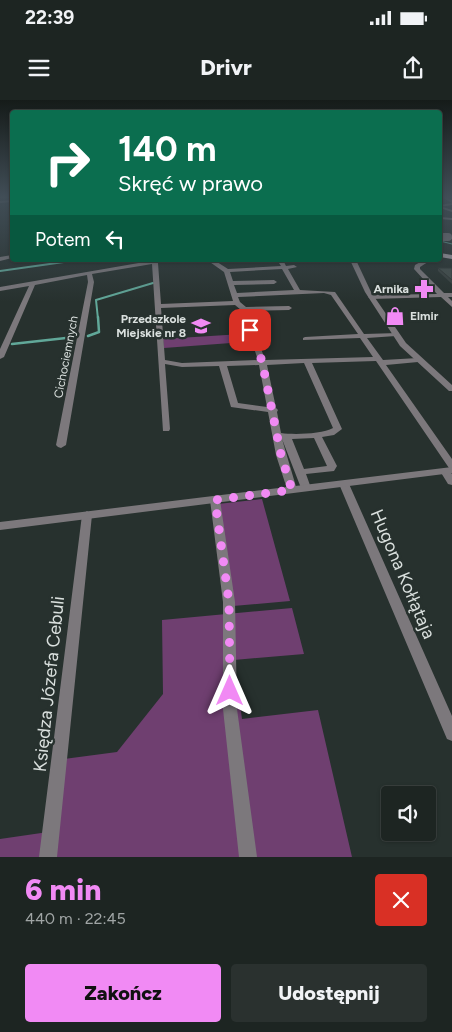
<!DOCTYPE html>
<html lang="pl">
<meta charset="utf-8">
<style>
:root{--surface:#1d2522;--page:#2a312f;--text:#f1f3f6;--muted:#a0a5a5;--line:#3b4240;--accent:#f18af4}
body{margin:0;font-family:Figtree,sans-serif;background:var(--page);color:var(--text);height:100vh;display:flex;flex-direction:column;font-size:19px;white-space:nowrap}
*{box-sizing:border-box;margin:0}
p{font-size:16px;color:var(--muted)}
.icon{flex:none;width:28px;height:28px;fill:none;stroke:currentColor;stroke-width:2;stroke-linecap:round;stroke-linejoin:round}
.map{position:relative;height:757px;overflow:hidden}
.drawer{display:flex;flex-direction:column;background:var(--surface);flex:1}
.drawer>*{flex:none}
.top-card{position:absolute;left:10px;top:10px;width:432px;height:152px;border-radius:5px;box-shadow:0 1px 4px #0004,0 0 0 1px var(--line);background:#0b6e4f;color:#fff;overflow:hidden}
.tools{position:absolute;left:381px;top:686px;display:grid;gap:10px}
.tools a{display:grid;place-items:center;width:55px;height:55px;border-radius:5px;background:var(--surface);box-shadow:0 1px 4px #0004,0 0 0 1px var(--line);font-size:25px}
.pin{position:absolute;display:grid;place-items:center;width:42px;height:42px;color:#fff;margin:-21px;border-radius:10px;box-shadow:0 2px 8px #0006}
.me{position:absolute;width:55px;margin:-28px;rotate:0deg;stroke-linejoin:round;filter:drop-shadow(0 0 4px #0008)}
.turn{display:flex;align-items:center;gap:18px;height:105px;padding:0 25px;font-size:22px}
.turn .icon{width:65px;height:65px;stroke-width:2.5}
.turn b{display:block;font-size:35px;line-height:42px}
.then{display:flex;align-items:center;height:48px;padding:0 25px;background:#0003;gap:10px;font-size:19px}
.round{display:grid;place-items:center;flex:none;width:52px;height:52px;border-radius:5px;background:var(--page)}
.headline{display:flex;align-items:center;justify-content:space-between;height:85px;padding:0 25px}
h1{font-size:30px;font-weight:800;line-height:38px;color:var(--accent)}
.cta{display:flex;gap:10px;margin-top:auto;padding:10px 25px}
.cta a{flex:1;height:58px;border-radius:5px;background:var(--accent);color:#111;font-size:20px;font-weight:800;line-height:58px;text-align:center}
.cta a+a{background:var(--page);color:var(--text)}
.status{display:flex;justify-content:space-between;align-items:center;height:35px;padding:0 25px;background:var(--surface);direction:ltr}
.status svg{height:14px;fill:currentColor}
header{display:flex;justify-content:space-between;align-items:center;height:65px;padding:0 25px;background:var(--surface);font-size:22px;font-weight:800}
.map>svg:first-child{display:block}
</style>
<div class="status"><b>22:39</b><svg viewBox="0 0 49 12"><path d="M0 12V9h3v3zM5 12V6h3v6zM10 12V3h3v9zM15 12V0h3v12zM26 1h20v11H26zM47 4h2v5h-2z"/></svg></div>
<header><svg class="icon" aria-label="menu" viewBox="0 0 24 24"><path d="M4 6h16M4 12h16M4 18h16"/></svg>Drivr<svg class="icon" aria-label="share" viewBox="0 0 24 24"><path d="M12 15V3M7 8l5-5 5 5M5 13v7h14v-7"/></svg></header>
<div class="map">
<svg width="452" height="757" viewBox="0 0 452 757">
<rect width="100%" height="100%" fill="#27312e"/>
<path fill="#6f3f70" d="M242,234l4,12 -13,1 -2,-4 -67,5 -1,-9z
M262,399l28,102 -57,5 -15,-102z
M292,508l12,46 -70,6 8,59 76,-9 34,147h-352v-18l55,-8 9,-72 53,-7 46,-58 -1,-74z"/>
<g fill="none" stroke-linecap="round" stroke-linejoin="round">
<path stroke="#61a899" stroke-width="1" d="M440,141l12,3"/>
<path stroke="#61a899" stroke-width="2" d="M0,171l78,-11
M98,219l-2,-19 57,-17"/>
<path stroke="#61a899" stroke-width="2.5" d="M88,236l11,-4 -1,-15
M12,244l63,-7"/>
<path stroke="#7c787c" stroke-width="8" d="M440,137h8"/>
<path fill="#7c787c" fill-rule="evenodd" d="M440,96h4l8,4v3z
M12,100v2l-12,1v-2z
M440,106l12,4v2l-12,-4z
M440,117l12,1v2l-12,-1z
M448,136l4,1v2l-6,-1z
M156,160h12l-10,3 3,41 72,-3 -9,-29 -17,-12h7l14,9 53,-3 -4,-6h6l3,6 8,-1 3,2 -9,2 12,21 35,2 29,42 34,-1v2l-2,1 -29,2 16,22 35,-2 4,2 -4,2 -32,3 66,94v10l-3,-1 -73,-107 -64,2 30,66 -8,6 -12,2 15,29 -3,5 -28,3 5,14 -1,2h-8l-1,-2 -19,-49 15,51 -5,3 -4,-1 -12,-37 -8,-43 -37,-5 -12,-41 -37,1 -17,-3 5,65 -1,2h-6l-11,-167 -60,10 2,8 -28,163 -5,3 -3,-1 -2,-2 32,-163 -1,-7 -52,10 -31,72 -4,2v-10l29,-63 -29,5v-4zM282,169l12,21 -57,3 -3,-8 40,-1 3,-2 -3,-2 -41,1 -3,-9zM324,193l7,2 27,39 -53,3 -2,1v2l57,-2 13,19 -108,3 -17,-49 41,-1 3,-2 -3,-2 -43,1 -6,-5 -2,-5zM235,205l6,5 17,50 -76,3 -17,-3 -4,-52zM304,263l29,65c-11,6 -39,7 -52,5l-4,-21 1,-2 -2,-2 -9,-43zM259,265l8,42 -29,-4 -11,-37zM314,338l13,28 -23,3 -12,-30z
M424,160h7l-11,7v2l24,24h8v4h-4l4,4v6l-11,-10 -70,2 -3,-2 3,-2 66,-1 -23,-25 1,-4z
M445,368l3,1 4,5v11l-4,-1 -8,-13z
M344,381l5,3 103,232v25l-5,-2 -108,-255z
M215,397l5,3 15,102 2,107 20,148h-18l-16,-148v-107l-13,-102z
M87,411l5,4 -35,342h-18l43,-342z"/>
<path fill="#7c787c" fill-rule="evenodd" d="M452,103v2l-12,2v-2z
M12,155v3l-12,3v-4z
M350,160h6l15,32 35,51 46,42v6h-3l-49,-45 -35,-54z
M452,367v6l-452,57v-8z"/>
<path fill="#a8a2a8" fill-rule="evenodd" d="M440,153l12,2v4l-12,-2z"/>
</g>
<path fill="#3a4240" d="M438,168h14v16l-14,-13z"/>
<path fill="#434d4a" stroke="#2f3634" d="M438,168h14v12z"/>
<linearGradient id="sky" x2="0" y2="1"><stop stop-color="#151b19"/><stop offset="0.48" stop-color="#414e57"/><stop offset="1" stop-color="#414e57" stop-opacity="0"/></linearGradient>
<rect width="452" height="202" fill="url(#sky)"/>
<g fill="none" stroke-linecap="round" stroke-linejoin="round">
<path stroke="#f18af4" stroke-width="9" stroke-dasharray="0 16.2" d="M230,591l-1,-89 -14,-102 77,-10 -11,-35 -19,-94 -12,-31"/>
</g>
<defs>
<g id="pharmacy-bare" transform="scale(1.5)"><path d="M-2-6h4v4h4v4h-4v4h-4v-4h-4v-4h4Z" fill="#f18af4" stroke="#27312e" stroke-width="2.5" paint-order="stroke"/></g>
<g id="shop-bare" transform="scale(1.5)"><path d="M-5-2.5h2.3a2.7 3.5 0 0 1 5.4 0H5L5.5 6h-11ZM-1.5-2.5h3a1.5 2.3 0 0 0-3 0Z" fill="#f18af4" stroke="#27312e" stroke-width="2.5" paint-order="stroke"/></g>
<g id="school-bare" transform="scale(1.5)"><path d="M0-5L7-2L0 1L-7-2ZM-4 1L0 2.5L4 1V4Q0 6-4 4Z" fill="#f18af4" stroke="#27312e" stroke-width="2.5" paint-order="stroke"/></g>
</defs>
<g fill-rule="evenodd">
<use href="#pharmacy-bare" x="424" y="189"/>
<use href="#shop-bare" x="395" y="216"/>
<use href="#school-bare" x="201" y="226"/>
</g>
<g text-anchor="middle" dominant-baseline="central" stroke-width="5" stroke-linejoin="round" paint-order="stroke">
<g font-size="12" font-weight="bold" fill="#dae0de" stroke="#27312e" text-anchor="end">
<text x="409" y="189">Arnika</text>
<text x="410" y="216" text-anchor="start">Elmir</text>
<text x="186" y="219">Przedszkole<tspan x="186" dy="14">Miejskie nr 8</tspan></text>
</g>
<g font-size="12" fill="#dae0de" stroke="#27312e">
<text transform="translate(66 257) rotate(-79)">Cichociemnych</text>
</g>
<g font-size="18" fill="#dae0de" stroke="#27312e">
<text transform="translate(403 474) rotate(67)">Hugona Kołłątaja</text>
<text transform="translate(49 584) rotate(-84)">Księdza Józefa Cebuli</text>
</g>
</g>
</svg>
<div class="tools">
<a><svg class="icon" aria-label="sound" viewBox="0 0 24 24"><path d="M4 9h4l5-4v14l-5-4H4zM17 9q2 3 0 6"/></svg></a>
</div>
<div class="pin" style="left:250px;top:230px;background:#d93025"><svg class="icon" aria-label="arrive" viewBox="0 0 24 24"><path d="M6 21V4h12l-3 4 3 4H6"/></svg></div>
<svg class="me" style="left:230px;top:591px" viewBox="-20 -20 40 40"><path d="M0-17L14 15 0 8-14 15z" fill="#f18af4" stroke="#fff" stroke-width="4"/></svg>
<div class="top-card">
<div class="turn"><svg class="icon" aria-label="right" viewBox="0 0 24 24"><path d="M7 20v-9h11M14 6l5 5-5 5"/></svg><div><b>140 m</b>Skręć w prawo</div></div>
<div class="then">Potem<svg class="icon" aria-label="left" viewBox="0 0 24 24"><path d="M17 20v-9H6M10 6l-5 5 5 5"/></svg></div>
</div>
</div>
<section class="drawer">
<div class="headline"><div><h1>6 min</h1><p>440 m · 22:45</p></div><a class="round" style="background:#d93025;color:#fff"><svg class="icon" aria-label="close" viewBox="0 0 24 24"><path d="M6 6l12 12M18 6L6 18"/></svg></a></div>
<div class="cta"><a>Zakończ</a><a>Udostępnij</a></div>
</section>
